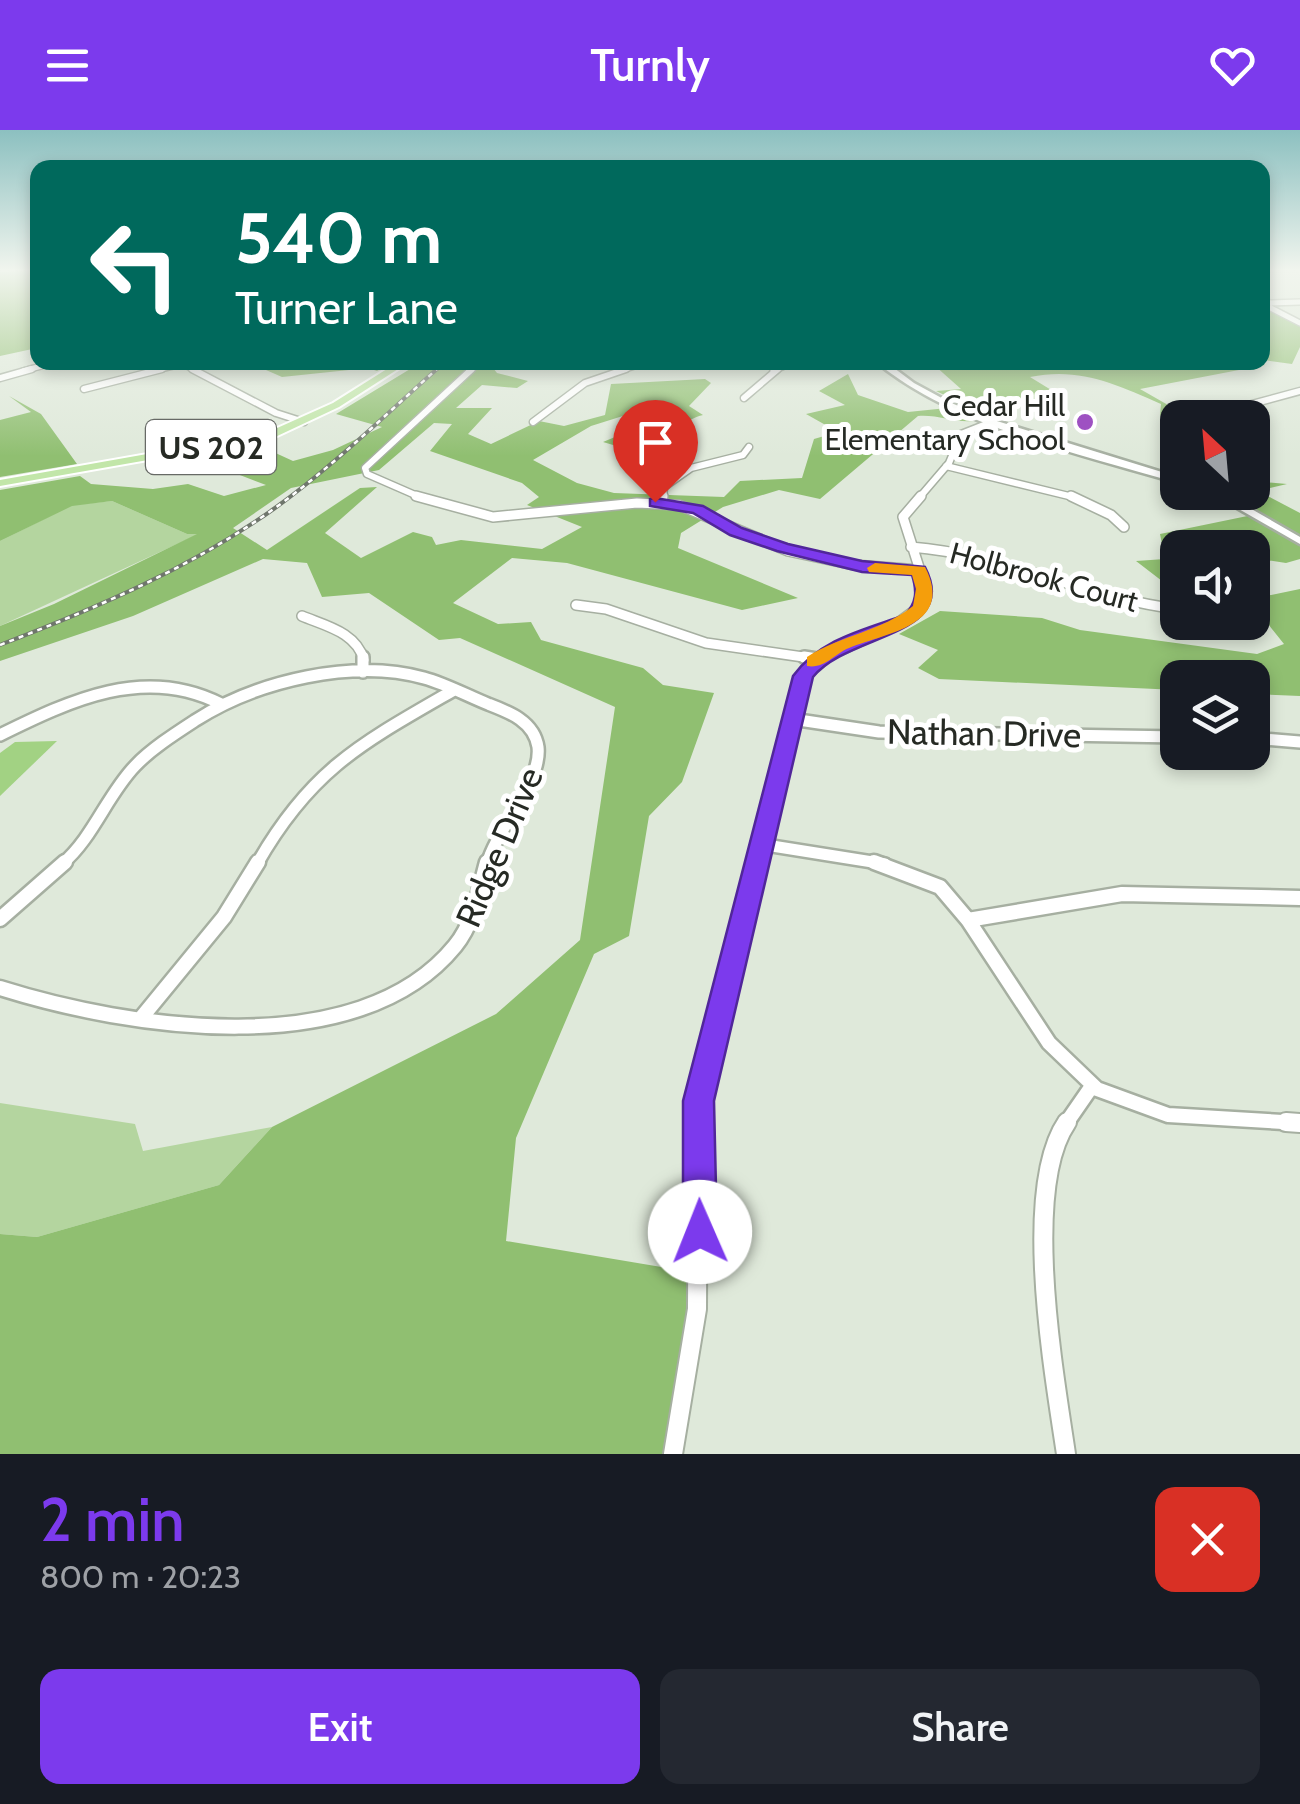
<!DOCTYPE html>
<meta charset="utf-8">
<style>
:root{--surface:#171b24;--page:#242831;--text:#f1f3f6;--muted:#9ea1a6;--accent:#7c3aed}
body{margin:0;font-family:Cabin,sans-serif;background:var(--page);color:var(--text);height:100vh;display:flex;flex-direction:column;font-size:38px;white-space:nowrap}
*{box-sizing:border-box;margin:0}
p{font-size:32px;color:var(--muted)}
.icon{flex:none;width:55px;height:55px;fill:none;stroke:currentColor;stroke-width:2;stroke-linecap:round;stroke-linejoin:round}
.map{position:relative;height:1324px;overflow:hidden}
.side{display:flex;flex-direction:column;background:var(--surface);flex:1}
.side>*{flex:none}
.hud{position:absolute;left:30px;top:30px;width:1240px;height:210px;border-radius:20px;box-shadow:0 5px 15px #0003;background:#00695c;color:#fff;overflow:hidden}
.needle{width:65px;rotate:334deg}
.buttons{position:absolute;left:1160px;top:270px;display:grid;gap:20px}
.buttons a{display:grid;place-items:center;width:110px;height:110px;border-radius:20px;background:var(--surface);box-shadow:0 5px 15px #0003;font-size:50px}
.pin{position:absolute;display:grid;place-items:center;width:85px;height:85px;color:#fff;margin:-102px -42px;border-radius:50% 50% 50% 0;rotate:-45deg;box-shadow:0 0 10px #0007}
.pin .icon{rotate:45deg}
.me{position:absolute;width:110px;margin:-55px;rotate:359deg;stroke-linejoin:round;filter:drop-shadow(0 0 8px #0008)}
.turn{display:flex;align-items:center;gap:35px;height:210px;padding:0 40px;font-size:45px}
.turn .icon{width:130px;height:130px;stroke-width:2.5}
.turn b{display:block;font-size:70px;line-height:85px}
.round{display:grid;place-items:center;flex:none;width:105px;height:105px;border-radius:20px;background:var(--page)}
.head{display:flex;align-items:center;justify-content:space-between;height:170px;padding:0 40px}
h1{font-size:60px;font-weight:600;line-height:75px;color:var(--accent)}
.primary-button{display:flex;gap:20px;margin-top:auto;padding:20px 40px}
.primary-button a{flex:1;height:115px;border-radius:20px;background:var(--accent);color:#fff;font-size:40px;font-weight:600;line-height:115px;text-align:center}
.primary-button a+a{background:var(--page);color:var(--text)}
header{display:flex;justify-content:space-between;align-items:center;height:130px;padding:0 40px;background:var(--accent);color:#fff;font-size:45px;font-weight:600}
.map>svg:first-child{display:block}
</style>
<header><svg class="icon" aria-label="menu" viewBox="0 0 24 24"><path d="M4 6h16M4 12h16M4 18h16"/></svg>Turnly<svg class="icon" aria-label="heart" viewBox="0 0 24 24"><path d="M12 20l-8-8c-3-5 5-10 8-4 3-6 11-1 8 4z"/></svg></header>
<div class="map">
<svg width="1300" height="1324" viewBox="0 0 1300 1324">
<rect width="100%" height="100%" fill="#dfe9da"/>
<path fill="#b4d59f" d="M112,371l75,33 14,-1 -201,93v-85l72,-36z
M0,973l135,21 8,27 129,-24 -53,58 -182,52 -37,-3z"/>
<path fill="#90bf71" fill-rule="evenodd" d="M37,140v78l-37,8v-84z
M1262,172l38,21v24l-8,17 -29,-4z
M1261,232l4,3 -125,24 28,16 2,17 7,7 -17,-14 1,-11c-46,-20 -81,-37 -131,-27l31,19 -85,19 3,5c-20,5 -40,-6 -61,-4l-98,83 -41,-9 -56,17 -42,26 -3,15 120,50 -56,12 -175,-47 -55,-5 -59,45 45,21 33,-2 10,18 102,28 20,17 51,8 -32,89 -33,34 -20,120 -35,18 -78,184 -10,103 197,33 -36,180h-667v-220l37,3 182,-52 53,-58 224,-113 84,-74 35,-233 -155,-69 -21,2 -70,-47 -47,4 -15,-34 -44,-4 -130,57 -133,45v-35l54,-22 143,-70h-10l-75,-33 -40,5 -72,35v-51l80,-14 11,8 62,5 35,-5 36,12 42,-11 -52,-20 55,-15 24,11 40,-11 49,-23 -46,-13 84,-51h69l8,10 31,8 -11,7 -35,-3 -26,23h36l-24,26 23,10 48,-23 25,5 41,-11 6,-31 94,-5 6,4 -22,23 14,9c-21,4 -37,28 -56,40l-44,-13 31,-13 8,-19 -51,16 -58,34 44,23 37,10 110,4 16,-16 62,-3 12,-39 24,-7 -32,-18 39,-9 -26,-14 29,-17 10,21 50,17 59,-6 -31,-15 25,-2 -27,-24 14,-2zM434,293l18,1 -22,27 92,32 17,14 -12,8 55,22 -40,22 -81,-9 -25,5 -4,-8 -19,-5 -52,26 -36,-25 52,-46 -17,1 -93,62 -34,-22 58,-40 88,-18z
M250,233l140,-1v1l-13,8 -9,-3 -86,9z
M9,266l32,18 36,50 -77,13v-57l31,-8z
M1253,351l34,3 -29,7 42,22v46l-14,4 -33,-5 -1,-10h-74l-1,29 -15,4 -26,-20 29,-2 -5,-25 102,-21 -38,-20 28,-1z
M1253,457l8,10 39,-8v107l-47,-2 -1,-16h-74l-1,12 -238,-11 -21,-11 20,-18 -39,-16 41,-23 102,7 38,12 177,24 27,-10 -31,-39z"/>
<path fill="#a2d283" d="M57,611l-57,55v-43l15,-11z"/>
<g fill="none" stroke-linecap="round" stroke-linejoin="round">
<g stroke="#a6afa1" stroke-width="8">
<path id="street-far5" d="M1267,173l33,-1
M1263,174l37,19
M179,232l18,9
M886,237l26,-5
M23,241l33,-9
M152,241l29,-7
M469,241l11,-9
M619,241l28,-9
M773,241l20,-9"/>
</g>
<g stroke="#a6afa1" stroke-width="9">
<path id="street-far4" d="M192,239l84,44 28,9
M0,248l32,-9
M84,259l78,-20
M744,268l34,-29
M1183,285l43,-4 74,-20
M533,292l52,-39 41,-14
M946,336l131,32
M422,368l-55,-24 -2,-6 107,-99
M663,368l1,-11 27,-19 52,-13 6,-8
M919,368l30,-35 12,-29 33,-13"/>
</g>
<g stroke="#a6afa1" stroke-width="12">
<path id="street-far3" d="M416,366l77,21 144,-14 42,2 109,46 66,14 65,5
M1071,366l40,19 13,12
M662,373l1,-7
M911,417c92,7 175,51 267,62
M576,475l30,4 100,34 111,16
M302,486c24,10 54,16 62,44
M820,530l75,-35 27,-20 2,-22 -21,-66 18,-21"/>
</g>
<g stroke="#a6afa1" stroke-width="16">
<path id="street-far2" d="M804,527l13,2
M363,542v-15
M792,589l87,13 299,5
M0,605c71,-35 145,-70 221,-31
M1252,608l48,4
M760,714l125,20
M62,734c31,-26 45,-69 73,-98 16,-17 41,-33 61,-46 61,-39 158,-62 228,-42 22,6 44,18 64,26 21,8 46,17 50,43 4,35 -41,81 -51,117
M257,734c54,-95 105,-121 197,-174
M756,734l47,-188 21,-19"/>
</g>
<g stroke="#a6afa1" stroke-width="19">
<path id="street-far1" d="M874,732l66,25 28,33 81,123 48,46 71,26 132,8
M0,789l65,-57
M968,790l154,-26 178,4
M0,858c127,40 358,77 455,-42 19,-23 24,-55 32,-84
M142,887l82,-100 34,-55
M698,995v-24l59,-239
M1065,995l27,-39"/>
</g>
<g stroke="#a6afa1" stroke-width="22">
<path id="street" d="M1286,992l14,1
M673,1324l24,-145 1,-187
M1066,1324c-12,-81 -45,-265 1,-332"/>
</g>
<g stroke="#a6afa1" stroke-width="5">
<path id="secondary" d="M876,232h10l28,21 35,19 38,16 191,59v6c-98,-29 -223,-56 -302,-121z
M1209,362h13l78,45v7z"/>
</g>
<g stroke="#fff" stroke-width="4">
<path id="primary" d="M398,232h11l-70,45 -66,31 -273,48v-6l266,-47 67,-30z"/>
</g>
<use href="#street-far5" stroke="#fff" stroke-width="5"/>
<use href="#street-far4" stroke="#fff" stroke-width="6"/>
<use href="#street-far3" stroke="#fff" stroke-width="9"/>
<use href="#street-far2" stroke="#fff" stroke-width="11"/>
<use href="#street-far1" stroke="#fff" stroke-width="14"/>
<use href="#street" stroke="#fff" stroke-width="18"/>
<use href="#secondary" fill="#fff" fill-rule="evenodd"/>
<use href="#primary" fill="#c2e6a9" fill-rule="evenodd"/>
<g stroke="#6f766c" stroke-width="4">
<path id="rail" d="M0,515c96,-37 191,-77 275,-137 61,-44 114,-97 170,-146"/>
</g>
<use href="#rail" stroke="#fff" stroke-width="2.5" stroke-dasharray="5" stroke-linecap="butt"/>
</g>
<linearGradient id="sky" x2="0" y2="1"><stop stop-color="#8cc0c0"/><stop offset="0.43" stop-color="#f1f5ee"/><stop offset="1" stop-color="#f1f5ee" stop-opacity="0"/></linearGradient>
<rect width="1300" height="326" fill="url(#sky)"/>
<path fill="#7c3aed" stroke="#51269a" stroke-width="2.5" d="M655,368l48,8 39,22 46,16 74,17 63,6c36,70 -77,66 -112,110l-99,424 3,131 -5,11 -12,4 -12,-4 -5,-11v-131l110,-425c27,-37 70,-46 112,-61 12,-13 12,-24 7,-40l-50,-3 -85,-21 -47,-16 -37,-22 -43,-7v-7z"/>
<path fill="#f59e0b" d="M875,433l50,4c30,58 -36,65 -76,81 -15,6 -24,21 -42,18v-9c34,-22 75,-26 106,-51l3,-17 -4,-14 -43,-3 -2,-4z"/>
<circle fill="#9e51c2" stroke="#fff" stroke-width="4" cx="1085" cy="292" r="10"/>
<g text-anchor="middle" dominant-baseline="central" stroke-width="10" stroke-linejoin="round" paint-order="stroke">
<g font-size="30" fill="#262a24" stroke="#fff" text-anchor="end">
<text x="1065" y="275">Cedar Hill<tspan x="1065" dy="34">Elementary School</tspan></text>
</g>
<g font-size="30" fill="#262a24" stroke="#fff">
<text transform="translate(1044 447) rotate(15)">Holbrook Court</text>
</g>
<rect fill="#fff" stroke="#676a66" stroke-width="2.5" x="146" y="290" width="130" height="54" rx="8"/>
<g font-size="32" font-weight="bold" fill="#262a24">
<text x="211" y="317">US 202</text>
</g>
<g font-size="35" fill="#262a24" stroke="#fff">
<text transform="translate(984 603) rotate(1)">Nathan Drive</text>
<text transform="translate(499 717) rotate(-67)">Ridge Drive</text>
</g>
</g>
</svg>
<div class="buttons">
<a><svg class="needle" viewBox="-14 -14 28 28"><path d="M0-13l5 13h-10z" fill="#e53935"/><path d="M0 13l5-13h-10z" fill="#9ea1a6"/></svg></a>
<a><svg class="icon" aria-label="sound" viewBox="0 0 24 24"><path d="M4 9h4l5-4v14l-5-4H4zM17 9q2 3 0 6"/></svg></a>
<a><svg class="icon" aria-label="layers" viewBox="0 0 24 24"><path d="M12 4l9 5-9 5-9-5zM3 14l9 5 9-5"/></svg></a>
</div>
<div class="pin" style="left:655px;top:372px;background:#d93025"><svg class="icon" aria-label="arrive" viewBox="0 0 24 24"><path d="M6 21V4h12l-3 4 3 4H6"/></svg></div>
<svg class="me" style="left:700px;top:1102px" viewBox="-20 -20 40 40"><circle r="19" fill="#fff"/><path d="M0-13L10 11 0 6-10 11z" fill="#7c3aed"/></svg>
<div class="hud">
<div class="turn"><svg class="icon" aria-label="left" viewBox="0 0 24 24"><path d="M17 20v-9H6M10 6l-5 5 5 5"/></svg><div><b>540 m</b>Turner Lane</div></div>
</div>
</div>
<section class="side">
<div class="head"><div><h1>2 min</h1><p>800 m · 20:23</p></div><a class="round" style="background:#d93025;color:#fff"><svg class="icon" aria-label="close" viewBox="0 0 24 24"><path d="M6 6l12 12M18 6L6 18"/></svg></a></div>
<div class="primary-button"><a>Exit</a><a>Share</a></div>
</section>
